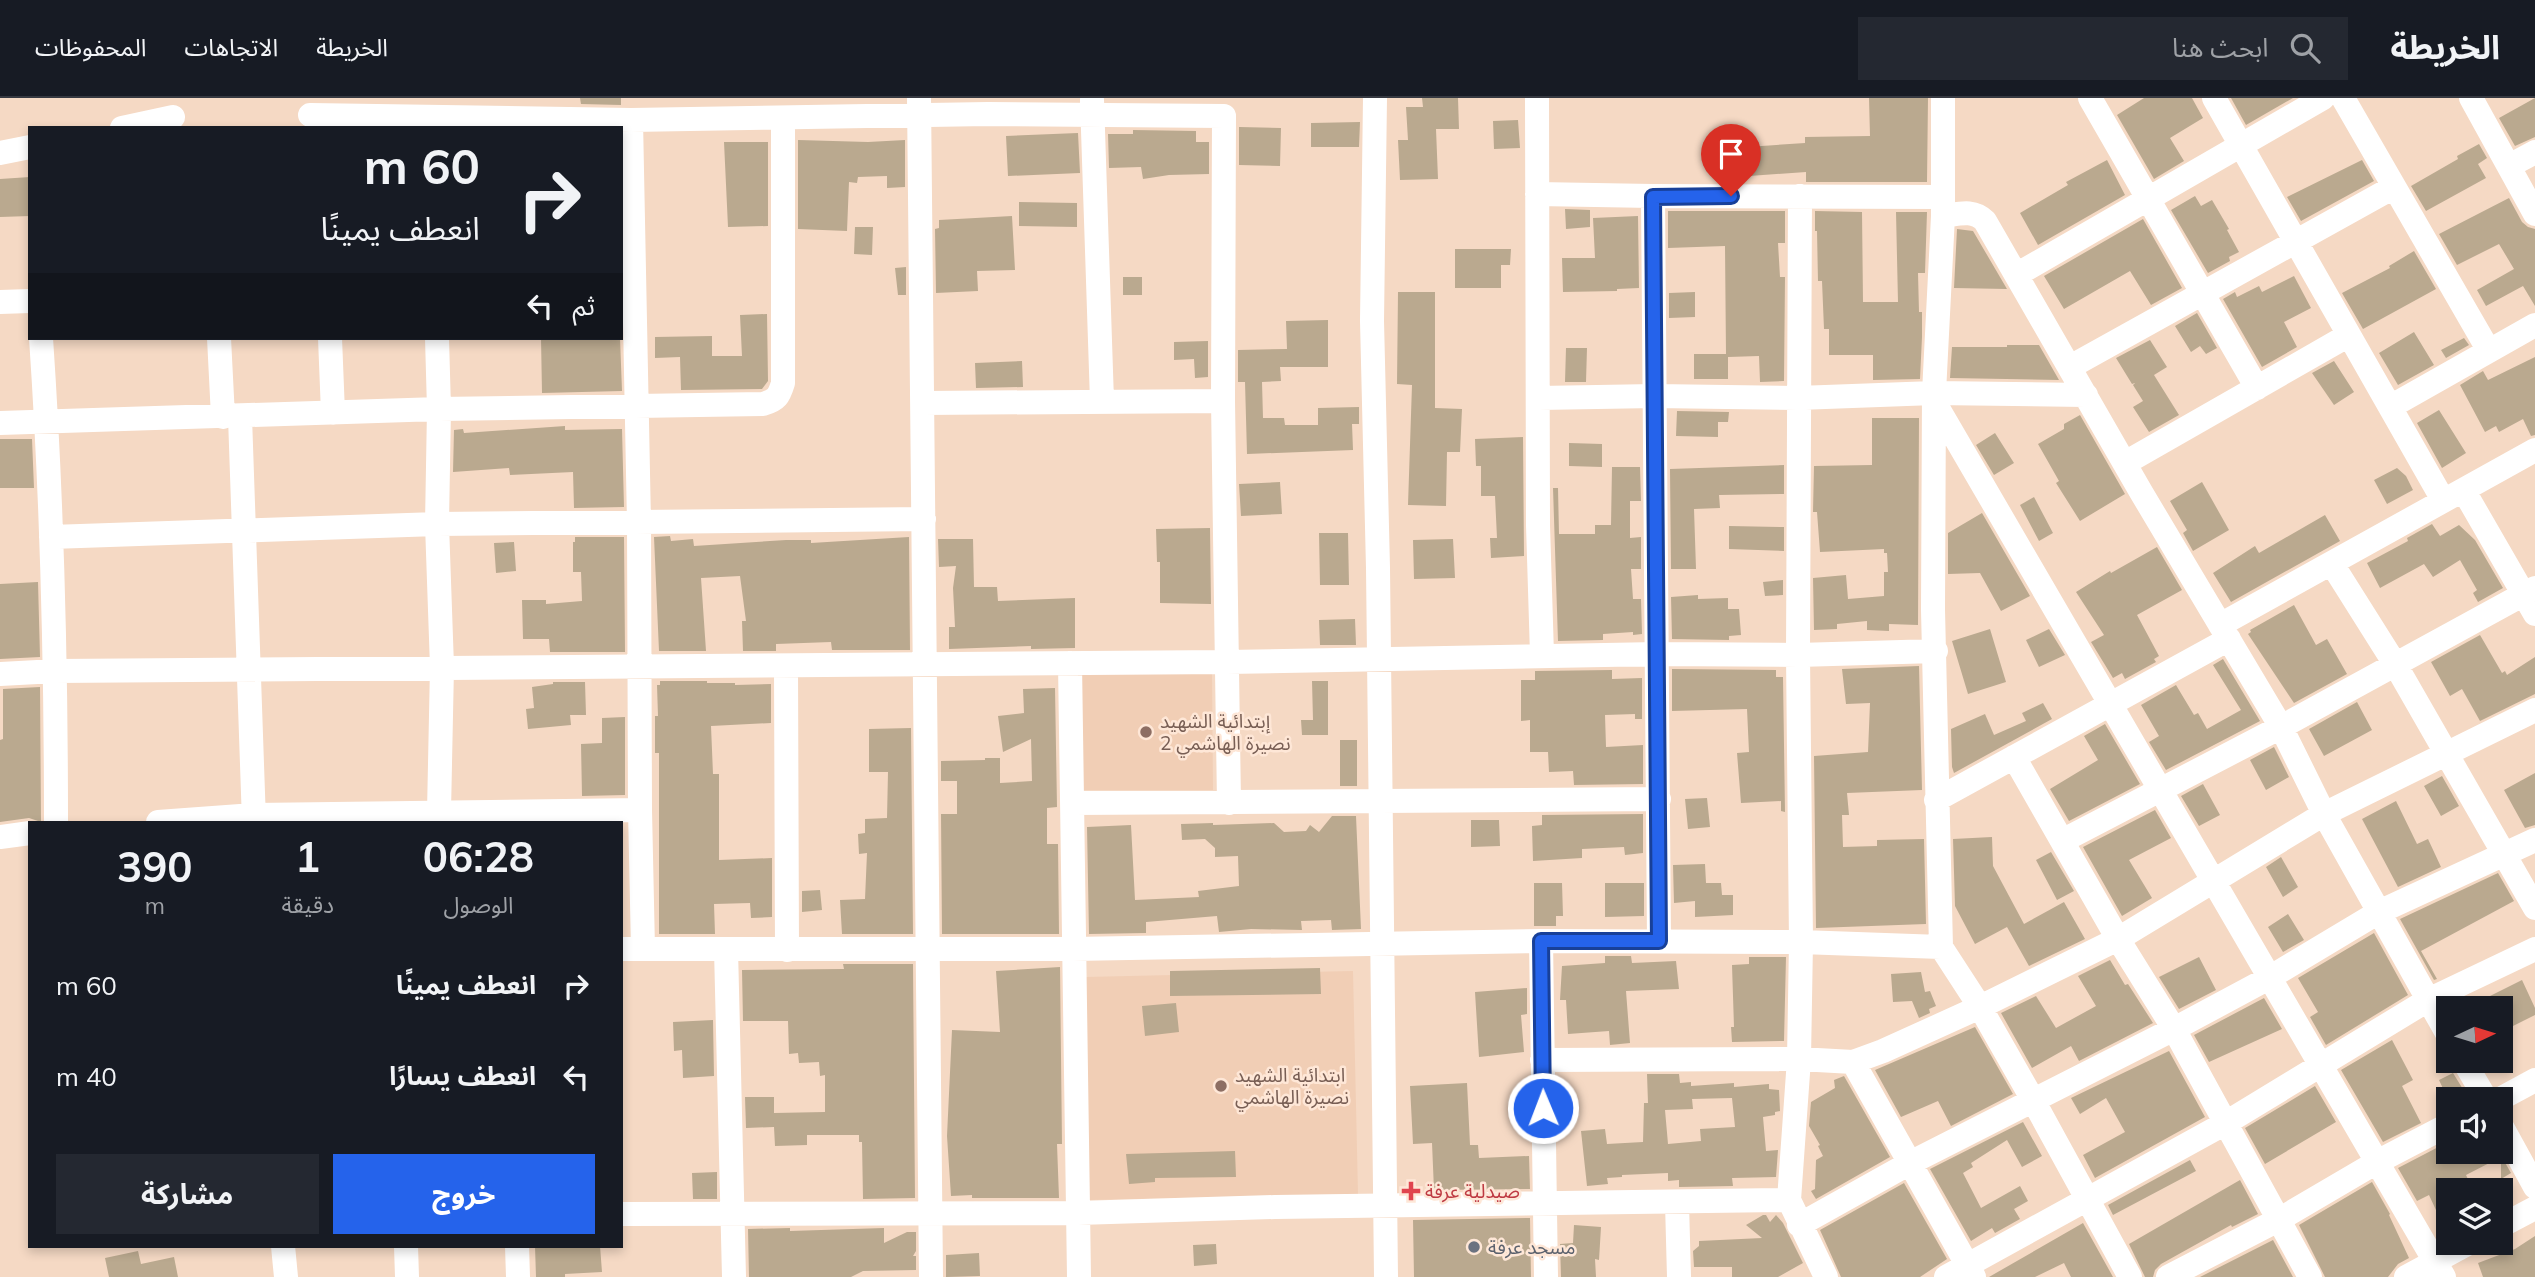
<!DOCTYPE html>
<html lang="ar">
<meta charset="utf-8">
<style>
:root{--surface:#171b24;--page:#242831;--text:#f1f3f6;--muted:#9ea1a6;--line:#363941;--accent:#2563eb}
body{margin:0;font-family:Mulish,"Noto Sans Arabic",sans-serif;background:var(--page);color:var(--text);direction:rtl;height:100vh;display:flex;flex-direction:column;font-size:26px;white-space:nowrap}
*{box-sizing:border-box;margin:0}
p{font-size:23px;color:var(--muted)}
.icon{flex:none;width:38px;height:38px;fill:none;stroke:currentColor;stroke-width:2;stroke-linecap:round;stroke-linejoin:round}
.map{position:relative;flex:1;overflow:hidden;direction:ltr}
.panel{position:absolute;left:28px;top:723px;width:595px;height:427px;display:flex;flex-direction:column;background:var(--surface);border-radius:0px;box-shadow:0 4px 10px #0003;direction:rtl}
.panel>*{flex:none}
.guide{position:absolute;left:28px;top:28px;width:595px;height:214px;border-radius:0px;box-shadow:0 4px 10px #0003;direction:rtl;background:#171b24;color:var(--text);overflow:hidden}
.needle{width:46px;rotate:86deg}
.fabs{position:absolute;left:2436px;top:898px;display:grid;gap:14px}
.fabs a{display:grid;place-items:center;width:77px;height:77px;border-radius:0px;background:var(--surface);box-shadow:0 4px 10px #0003;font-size:35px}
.pin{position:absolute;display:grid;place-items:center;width:60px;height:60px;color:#fff;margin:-72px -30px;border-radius:50% 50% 50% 0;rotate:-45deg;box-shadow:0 0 7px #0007}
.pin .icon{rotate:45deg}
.me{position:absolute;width:77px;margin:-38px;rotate:359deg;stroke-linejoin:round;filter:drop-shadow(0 0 5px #0008)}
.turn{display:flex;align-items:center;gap:24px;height:147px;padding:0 28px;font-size:32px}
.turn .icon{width:91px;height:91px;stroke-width:2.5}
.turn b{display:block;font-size:49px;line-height:60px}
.then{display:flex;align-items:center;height:66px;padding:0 28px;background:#0003;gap:14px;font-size:26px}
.eta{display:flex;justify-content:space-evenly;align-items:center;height:119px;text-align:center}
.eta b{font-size:42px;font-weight:700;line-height:49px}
.primary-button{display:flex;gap:14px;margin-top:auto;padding:14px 28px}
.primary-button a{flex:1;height:80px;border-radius:0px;background:var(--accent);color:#fff;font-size:28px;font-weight:700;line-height:80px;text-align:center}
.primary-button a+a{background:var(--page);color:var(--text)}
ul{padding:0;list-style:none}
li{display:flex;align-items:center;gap:21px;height:91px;padding:0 28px}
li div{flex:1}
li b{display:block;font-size:26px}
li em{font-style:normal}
header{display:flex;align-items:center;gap:42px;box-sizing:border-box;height:98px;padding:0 35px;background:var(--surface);border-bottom:2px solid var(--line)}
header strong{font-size:33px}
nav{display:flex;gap:38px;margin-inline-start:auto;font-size:24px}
.search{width:490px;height:63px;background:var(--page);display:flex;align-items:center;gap:18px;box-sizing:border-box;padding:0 24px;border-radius:0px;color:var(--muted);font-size:26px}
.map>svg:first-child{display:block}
</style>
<header>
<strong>الخريطة</strong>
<div class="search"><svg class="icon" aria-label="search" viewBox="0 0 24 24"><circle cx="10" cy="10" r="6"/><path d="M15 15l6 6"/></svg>ابحث هنا</div>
<nav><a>الخريطة</a><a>الاتجاهات</a><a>المحفوظات</a></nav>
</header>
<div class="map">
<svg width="2535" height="1179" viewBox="0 0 2535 1179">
<rect width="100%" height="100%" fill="#f5d9c4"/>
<path fill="#f1ceb5" d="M1078,576h134l1,116h-134z
M1353,873l5,223 -269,6 -4,-223z"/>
<path fill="#baa98f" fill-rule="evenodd" d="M580,0h41v7l-40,-1z
M1422,0h36l1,31h-23l2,50 -38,1 -2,-40h10l-2,-33h17z
M1869,0h59l-1,84h-121v-10l-57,4 -2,-29 58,-4v-6l65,-1z
M2144,0h48l11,20 -33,20 14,23 -30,18 -37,-64z
M2231,0h62l-47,27z
M2535,0v39l-20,9 -16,-28z
M1518,22l2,28 -26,1 -1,-28z
M1360,24l-1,25h-48v-24z
M1239,29l42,1 -1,38 -41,-1z
M1133,32l63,1v11h13v32l-40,1 -26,4 -2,-12 -32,1 -1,-34h25z
M1078,35l2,40 -72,3 -2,-40z
M798,42l70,2 37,-2v47l-18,1v-12l-29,1 -1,6 -8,-1 -2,49 -49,-2z
M724,44h44v84l-40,1z
M2479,46l8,14 -9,6 8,14 -60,33 -15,-25 47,-27 -1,-3z
M2107,62l18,35 -87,50 -18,-32 48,-28 -2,-3z
M2362,62l12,21 -73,40 -14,-24z
M30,79v39l-30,1v-38z
M2195,98l6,10 11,-6 17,29 -2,1 12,22 -10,5 1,4 -22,12 -37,-63z
M2509,100l13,24 6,5 7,2v77l-12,-20 -37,20 -9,-16 37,-21 -15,-25 -42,21 -18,-31z
M1019,104l58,1v24l-58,-1z
M1565,111l25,1v17l-24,2z
M1668,113h117v32h-7l2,34h5l-1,104 -24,1 -1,-26 -31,1v22h-34v-25h32l-1,-108 -57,2z
M1815,113l47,1 1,90h35l-2,-90h31l-2,61h-7l1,39h3v25l-2,42 -47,1v-25h-44v-26h-5l-2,-48h-4l-1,-50h-2z
M1012,118l3,54 -38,1 1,20 -42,2 -1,-64 4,-1v-8z
M1638,118l1,72 -22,1v2l-54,1 -1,-34h33l-2,-40z
M2143,121l39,69 -31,17 -21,-34 -66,38 -20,-33z
M855,129h18l-1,28 -18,-1z
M1957,131l16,2 34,58 -53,-1z
M1455,151h56l-1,16h-9v23h-46z
M2414,153l22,38 -73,40 -21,-36 48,-25 -1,-2z
M906,169v28h-8l-3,-27z
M2294,178l17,32 -27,14 13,25 -35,20 -39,-68 12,-7 2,5 22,-11 3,6z
M1123,179h19v18h-19z
M1398,194h37v116l27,1 -2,43h-13l-1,54 -38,-1 4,-120 -15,-1z
M1695,194v25l-26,1v-25z
M2197,215l20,35 -11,6 -6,-8 -9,6 -16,-26z
M767,216l1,67 -6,8 -81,1 -1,-33 -25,1v-21l57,-1v20h30l-2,-41z
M1328,222v47h-48l1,14 -19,1 1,36h21l1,7h33v-17l41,-1v17h-7l1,26 -106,4 -2,-72h-7v-32l49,-1 -1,-28z
M2414,234l20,33 -36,20 -19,-32z
M541,240h79l2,53 -80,2z
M2464,240l5,7 -23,13 -5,-8z
M2150,242l17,27 -13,8 25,40 -30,17 -16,-25 10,-6 -10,-16 2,-2 -3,1 -16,-26z
M1208,243v36l-13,1 -1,-19 -20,1v-18z
M2007,247h32l20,35 -109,-2 2,-31h55z
M1566,250h21l-1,34h-21z
M2535,259v78l-4,1 -8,-17 -24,13 -3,-6 -11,6 -25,-47 23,-14 5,9z
M1022,263l1,26 -47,1 -1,-25z
M2334,263l20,31 -20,13 -22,-32z
M2439,312l27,43 -24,15 -25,-45z
M1677,313l52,1 -1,10h-10v15l-42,-1z
M2080,317l45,79 -45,27 -24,-38 3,-2 -21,-37 26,-15v-5z
M1872,320h47l-1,207 -29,-1v7l-22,-1v-9l-30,3v5l-23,1 -1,-52 33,-3 2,24 36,-3v-24h4l-1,-19h-3v-4l-64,3 -3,-40h-4l1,-46 58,-1z
M565,328v4l57,-1 2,78 -50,1 -1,-36 -63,3 -1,-7 -56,4 1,-42 9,-1 1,4z
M1995,335l19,30 -20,12 -18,-30z
M1523,339l1,119 -33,2 -1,-20h7l-2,-42h-14v-30h-5l-1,-27z
M0,341h32l2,49h-34z
M1569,345l33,1v23l-33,-1z
M1784,367v29l-65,1 1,13 -26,1 2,60h-25l-1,-100z
M1612,369h28l1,34h-11v37l11,-1v32h-10l2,30h8l1,35 -9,1v-3l-30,2v6l-45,1 -5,-153h5l1,46h36v-9h16z
M2397,370l9,8 7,14 -26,14 -13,-24z
M1280,384l2,32 -41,2 -2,-32z
M2202,384l27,48 -36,21 -10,-18 4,-3 -17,-29z
M2034,399l19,36 -14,8 -19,-36z
M1982,415l48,83 -29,15 -21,-38 -32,1v-41z
M2325,417l15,26 -109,61 -18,-29 42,-27 4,7z
M2432,426l8,12 19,-11 16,15 28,48 -25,14 -5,-9 4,-3 -17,-30 -27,17 -9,-13 -44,24 -13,-25 41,-22 -1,-3z
M1729,428l55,1v24l-55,-2z
M1210,430l1,76 -51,-1v-41h-3l-1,-33z
M1319,435h29l1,52h-29z
M670,438l1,5 22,-2 1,7 92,-6h25v3l98,-6 1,113h-78l-1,-8 -55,2v7h-33l-1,-30h4l-6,-45 -39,2 5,73h-47l-5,-114z
M575,439h49l1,115h-75l-1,-13h-26l-1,-39h24v4l36,-3 -1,-29h-8v-30h2z
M938,441h35l1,48h23l1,14 77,-3v50l-44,1v-3l-82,3v-22h6l-2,-39 3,-22 -17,1z
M1453,441l2,39 -41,1 -1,-39z
M514,444l2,29 -20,2 -2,-30z
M2157,449l25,43 -45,25 22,41 -5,3 2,3 -31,17 -3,-6 -9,5 -22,-36 13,-7 -28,-43 34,-21 1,2z
M1783,482v15l-18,1 -2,-14z
M38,484l2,75 -40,2v-75z
M1698,497v4l30,-1v11h11l2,26 -12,1v4l-57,-1 -1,-42z
M2294,507l22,40 11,-6 20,35 -53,29 -46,-69 3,-2 -1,-2z
M1355,521l1,26h-36l-1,-25z
M1990,531l16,53 -38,12 -16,-53z
M2049,531l16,26 -26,12 -13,-27z
M2480,537l22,38 3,-2 2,4 28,-18v37l-55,27 -18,-32 -12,7 -19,-34z
M2223,561l37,62 -94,49 -17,-28 10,-6 -18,-31 35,-20 18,30 4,-2 9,16 34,-19 -28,-45z
M1919,568l3,124 -75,3 2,22h-7l1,32 34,-1v-6l47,-1 2,85 -110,4 -2,-172 54,-4 2,-49 -24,1 -4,-35z
M1672,571l104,1v7h7l2,135 -4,-1v-10l-40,2 -4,-50 12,-1 -2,-43 -75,2z
M1612,572v9l30,-1v41h-7v-5l-30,1 1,32 37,-2v39l-69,1 -1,-14 -24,1 -1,-20h-18v-32l-9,1v-41h14v-9z
M660,583h47v2h28v2l36,-1v39l-60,3 2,48h6v86l53,-2v59l-21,1 -1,-15 -36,1 1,30h-56v-181h-4v-37h3l-1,-31h3z
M1312,583h16v54h-26l-1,-15h12z
M553,584h32l1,33h-16l1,10 -43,4 -2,-20 8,-1 -2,-21 21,-3z
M40,589l1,135 -12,-4 -29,4v-82l3,-1v-50z
M1055,590l2,119 -10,1v36h11l1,90h-117l-1,-120h16v-33h-16v-20l44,-1v-2h15v25l32,-2 -1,-42 -28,13 -5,-36 26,-3 -1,-24z
M2357,604l15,28 -48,26 -15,-27z
M2043,605l9,16 -98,54 -2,-6 -1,-38 34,-15 9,21 32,-14 -4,-8z
M625,619v78l-43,1 -1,-52 21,-1v-25z
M2105,626l35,60 -71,37 -19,-32 48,-29 -14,-24z
M911,630l2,206h-71l-2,-34 25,-1 2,-46 -8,1 -1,-20 7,-1v-14l22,-1 1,-46h-19v-43z
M1340,642h17v46h-17z
M2274,649l15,30 -23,13 -16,-30z
M2535,675v52l-10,3 -21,-38z
M2442,678l17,30 -18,10 -17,-30z
M2203,686l17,31 -21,11 -18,-30z
M1707,700l3,29 -22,2 -3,-30z
M2396,703l21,43 11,-5 13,28 -43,20 -36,-68z
M2155,712l16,28 -42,22 23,38 -30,18 -39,-69z
M1643,716v39l-18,2 -1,-8 -42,2v9l-49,3 -1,-35 10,-1v-10z
M1332,718h24l5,113 -29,1 -1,-10 -30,1 1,9 -51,-1 -32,3 -2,-16 -71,6v11l-57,1 -2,-107 44,-2 4,75 64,-3 -1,-6 41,-5 -1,-30 -23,1v-9l-10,-9 -23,1 -1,-16 32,-1v2l61,-2 10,9 22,-1 4,-6 9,7z
M1471,722h28l1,26 -29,1z
M1992,739l1,29 31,58 40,-22 21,37 -56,27 -22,-39 -32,17 -20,-38 -2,-67z
M2051,754l23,39 -17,9 -21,-40z
M2281,759l17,30 -15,10 -17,-30z
M1705,766l1,19h15l1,12h11v20l-38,2v-16l-21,2 -1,-38z
M2498,775l16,28 -93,50 16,28 -3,1 -34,-61z
M1534,785h28l1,33h-7v10h-22z
M1605,785h39v33l-39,1z
M820,792l2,20 -20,2v-21z
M2288,816l16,26 -21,12 -15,-25z
M2374,835l34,62 -82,50 -16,-28 8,-5 -20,-34z
M1605,858h26l1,7 44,-2 3,28 -53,2 4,52 -20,2 -1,-14 -41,3 -2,-34h-6l2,-34 43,-3z
M1749,859h37l-2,84 -52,1 -1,-15h3l-2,-62 17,-1z
M2199,859l17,33 -37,19 -20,-32z
M2110,862l15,25 3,-1 25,39 -74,38 -8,-15 -39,22 -31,-55 35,-17 20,32 40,-22 -18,-30z
M843,866h70l2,234 -52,1 -1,-57h-3v-7h-52v10l-32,1 -1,-19 -28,1 -1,-31h29v16l51,-1v-37l-5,1 -1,-14 -20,1 -1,-10 -9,1 -1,-33h-45l-1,-51 102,-1z
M1060,869l2,177h-5l2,54h-87v-3l-21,1 -4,-60 5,-106 48,2 -4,-61z
M1320,870l1,26 -151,2v-25z
M1921,874l4,20 5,-1 6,15 -7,3 1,4 -11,5 -7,-17 -19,1 -2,-28z
M2522,882l13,28v7l-34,17v-24h-35z
M1527,890v26l-6,1 3,37 -45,5 -4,-65z
M2264,900l18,31 -73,33 -15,-27z
M1176,905l3,29 -34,4 -3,-30z
M713,922l1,56 -31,2 -1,-28 -8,1 -1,-29z
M1975,929l38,67 -62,32 -13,-25 -37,16 -26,-47z
M2392,942l21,40 -11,6 19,37 -38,19 -42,-72z
M2169,953l36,66 -110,61 -12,-23 42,-23 -19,-34 -26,16 -9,-16z
M2453,975l16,26h-21l-9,-19z
M1647,976h32l1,9 11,-1v4l43,-3v4l35,-3v5l10,1 1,21 -5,1v3l-12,2 3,34 12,-1 -2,27 -44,1 1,8 -54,1v-7l-11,1v-8l-46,2v2l-15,1 1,6 -21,2 -6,-55 24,-2 2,15 36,-2 1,-39h4zM1732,1000l3,29 -35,2 1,12 -33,3 -3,-34 28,-1 -1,-10z
M1844,978l46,81 -74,42 -5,-8 4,-2 1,-29 7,-4 -5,-10 2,-1 -11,-19 2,-24 24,-14 -1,-8z
M1467,985l3,62h8l1,13 50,-2 1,33 -96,1 -2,-47 -19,1 -3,-58z
M2315,988l21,36 -71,42 -20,-36z
M2023,1024l19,34 -20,11 -15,-27 -36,23 2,4 -10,6 18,35 39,-22 8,15 -14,8 6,10 -25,14 -3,-5 -21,13 -41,-72z
M2448,1044v10h51l12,21 -10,6v-22l-35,18 7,15h-25v46l-19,-41 -12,6 -19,-33z
M1235,1053l1,26 -81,1v4l-26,2 -3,-30z
M2190,1062l6,11 -83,44 -5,-10z
M717,1074v27h-24l-1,-26z
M2240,1082l18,34 -26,13 -1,-2 -70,39 -6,6 -2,7h-8l-16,-33z
M2372,1084l18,32 -1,1 20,43 -11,6 -10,13h-63l-26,-52z
M1904,1085l43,76 -27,18h-79l-21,-47z
M1763,1117h3l4,7 6,-7 7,8 20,40 -25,14h-46v-10h-38l-1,-16 6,-5v-5l63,-3 -16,-13z
M1530,1120l1,59h-117l-1,-57z
M2083,1125l30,54h-42l-7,-14 -29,14h-46z
M1574,1127l27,2 -2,33 -4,-1 1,18h-35l-1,-33 13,-1z
M790,1130v3l94,-3v15l23,-11h9v19l-3,5h3v14l-53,1 -12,6h-102l-1,-48z
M2535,1138v41h-52l-5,-14 37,-14z
M2273,1142l20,37h-93z
M1216,1146l1,20 -23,2 -1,-21z
M535,1148h65l2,26 -37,2v3h-29z
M138,1153l3,13 33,-7 4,20h-69l-4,-19z
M979,1155l1,23 -34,1v-22z"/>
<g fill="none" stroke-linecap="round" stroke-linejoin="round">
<path stroke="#fff" stroke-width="24" d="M919,0l12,1179
M1375,0l-3,223 6,247 8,709
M1537,0l1,427 4,130
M1943,0v118l-9,177 -1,217 8,337 39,60 53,93 97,177
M2090,0l167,290
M2214,0l229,402
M2343,0l146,253
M2471,0l64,116
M1092,2l10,301
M310,17l321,5 357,-6 236,2 -1,285 6,402
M631,22l8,403 1,287 3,139
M122,30l51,-11
M0,55l30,-6
M2509,68l26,-14
M1537,96l116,2 290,1
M1653,98l6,745
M1800,98l-2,459 3,287 -2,117 -10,141 37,77
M1943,118c16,-2 30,-7 42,5l156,271 140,235 43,87 124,221
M2016,177l307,-177
M0,204l30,-1
M41,240c11,161 15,323 15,484
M219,240l4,79
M330,240l3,75
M437,240l2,71 -2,115 5,143 -3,145
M2070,269l324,-180
M1539,300l116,-2 143,2 136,-5 152,2
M923,305l300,-2
M1935,305l509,874
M2390,309l145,-82
M240,319l14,405
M0,325l439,-14 324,-5c14,-4 16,-8 20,-21v-265
M2125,365l224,-128
M2464,393l71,123
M51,439l386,-13 487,-5
M2332,466l63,100 140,244
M2220,527l315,-175
M1070,565l9,614
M786,568l1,284
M0,576l56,-3 1171,-9 431,-8 140,1 138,-4
M2014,659l104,182 56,90 136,248
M1936,702l293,-161
M1073,705l586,-4
M158,724l96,-7 386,-5
M0,739l30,-4
M2062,743l219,-114 254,-139
M1541,843l5,336
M621,851h452l468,-8 260,1 140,5
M726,851l8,328
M1542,962l257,-1 54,3 30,-11 97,-44 138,-68 206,-125 211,-104
M2463,962l23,39
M1853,964l121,215
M2500,1001l35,-19
M2501,1027l34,62
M1677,1105l2,74
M621,1116l457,-1 197,-6 514,-7
M1799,1127l111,-62 264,-134 95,-51 110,-66 156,-72
M2501,1128l34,-18
M283,1148l3,31
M406,1148l1,31
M517,1148l1,31
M1946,1179l278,-153 204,-124 107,-51
M2168,1179l112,-58 97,-57 71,-37
M2406,1179l65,-35"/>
</g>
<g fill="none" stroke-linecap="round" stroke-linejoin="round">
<g stroke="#184099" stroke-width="18">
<path id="route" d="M1543,1010l-2,-167h118l-6,-744 78,-1"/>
</g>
<use href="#route" stroke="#2563eb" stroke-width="12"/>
</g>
<g fill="#8d6e63" stroke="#fee7d7" stroke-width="2.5">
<circle cx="1146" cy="634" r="7"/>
<circle cx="1221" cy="988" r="7"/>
</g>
<path fill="#e0444e" stroke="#fee7d7" stroke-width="2.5" d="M1407.5 1082.5h7v7h7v7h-7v7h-7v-7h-7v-7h7z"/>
<circle fill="#6b7280" stroke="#fee7d7" stroke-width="2.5" cx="1474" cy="1149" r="7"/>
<g text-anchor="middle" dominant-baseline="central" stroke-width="5" stroke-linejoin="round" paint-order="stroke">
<g font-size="19" fill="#785e54" stroke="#fee7d7" text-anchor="start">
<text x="1160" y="623">إبتدائية الشهيد<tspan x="1160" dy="22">نصيرة الهاشمي 2</tspan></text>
<text x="1235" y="977">ابتدائية الشهيد<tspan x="1235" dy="22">نصيرة الهاشمي</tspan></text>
</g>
<g font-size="19" fill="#be3a42" stroke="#fee7d7" text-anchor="start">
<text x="1425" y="1093">صيدلية عرفة</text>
</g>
<g font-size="19" fill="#5b616d" stroke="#fee7d7" text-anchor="start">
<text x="1488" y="1149">مسجد عرفة</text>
</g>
</g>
</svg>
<div class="fabs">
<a><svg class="needle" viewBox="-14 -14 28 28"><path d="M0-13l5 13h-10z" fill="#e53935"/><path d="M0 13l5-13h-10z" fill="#9ea1a6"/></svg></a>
<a><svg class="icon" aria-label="sound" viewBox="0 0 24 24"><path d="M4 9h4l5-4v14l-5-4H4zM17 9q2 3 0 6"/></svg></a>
<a><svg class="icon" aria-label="layers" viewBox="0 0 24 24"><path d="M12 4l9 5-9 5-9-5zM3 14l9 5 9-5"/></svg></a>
</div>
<div class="pin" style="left:1731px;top:98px;background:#d93025"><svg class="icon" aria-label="arrive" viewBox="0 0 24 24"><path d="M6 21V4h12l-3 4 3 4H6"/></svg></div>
<svg class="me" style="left:1543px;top:1010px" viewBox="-20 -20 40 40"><circle r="17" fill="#2563eb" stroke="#fff" stroke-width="3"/><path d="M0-11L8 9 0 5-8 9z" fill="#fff"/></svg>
<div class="guide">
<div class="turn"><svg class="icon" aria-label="right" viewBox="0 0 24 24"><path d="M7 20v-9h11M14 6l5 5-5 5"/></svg><div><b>60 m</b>انعطف يمينًا</div></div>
<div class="then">ثم<svg class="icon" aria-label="left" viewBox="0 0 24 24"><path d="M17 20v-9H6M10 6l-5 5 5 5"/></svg></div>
</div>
<section class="panel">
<div class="eta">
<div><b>06:28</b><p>الوصول</p></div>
<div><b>1</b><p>دقيقة</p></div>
<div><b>390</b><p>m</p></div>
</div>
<ul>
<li><svg class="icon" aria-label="right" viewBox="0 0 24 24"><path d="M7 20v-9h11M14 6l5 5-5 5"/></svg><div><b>انعطف يمينًا</b></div><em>60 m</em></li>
<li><svg class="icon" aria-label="left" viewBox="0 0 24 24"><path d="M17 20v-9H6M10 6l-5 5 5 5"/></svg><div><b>انعطف يسارًا</b></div><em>40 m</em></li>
</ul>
<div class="primary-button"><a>خروج</a><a>مشاركة</a></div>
</section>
</div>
